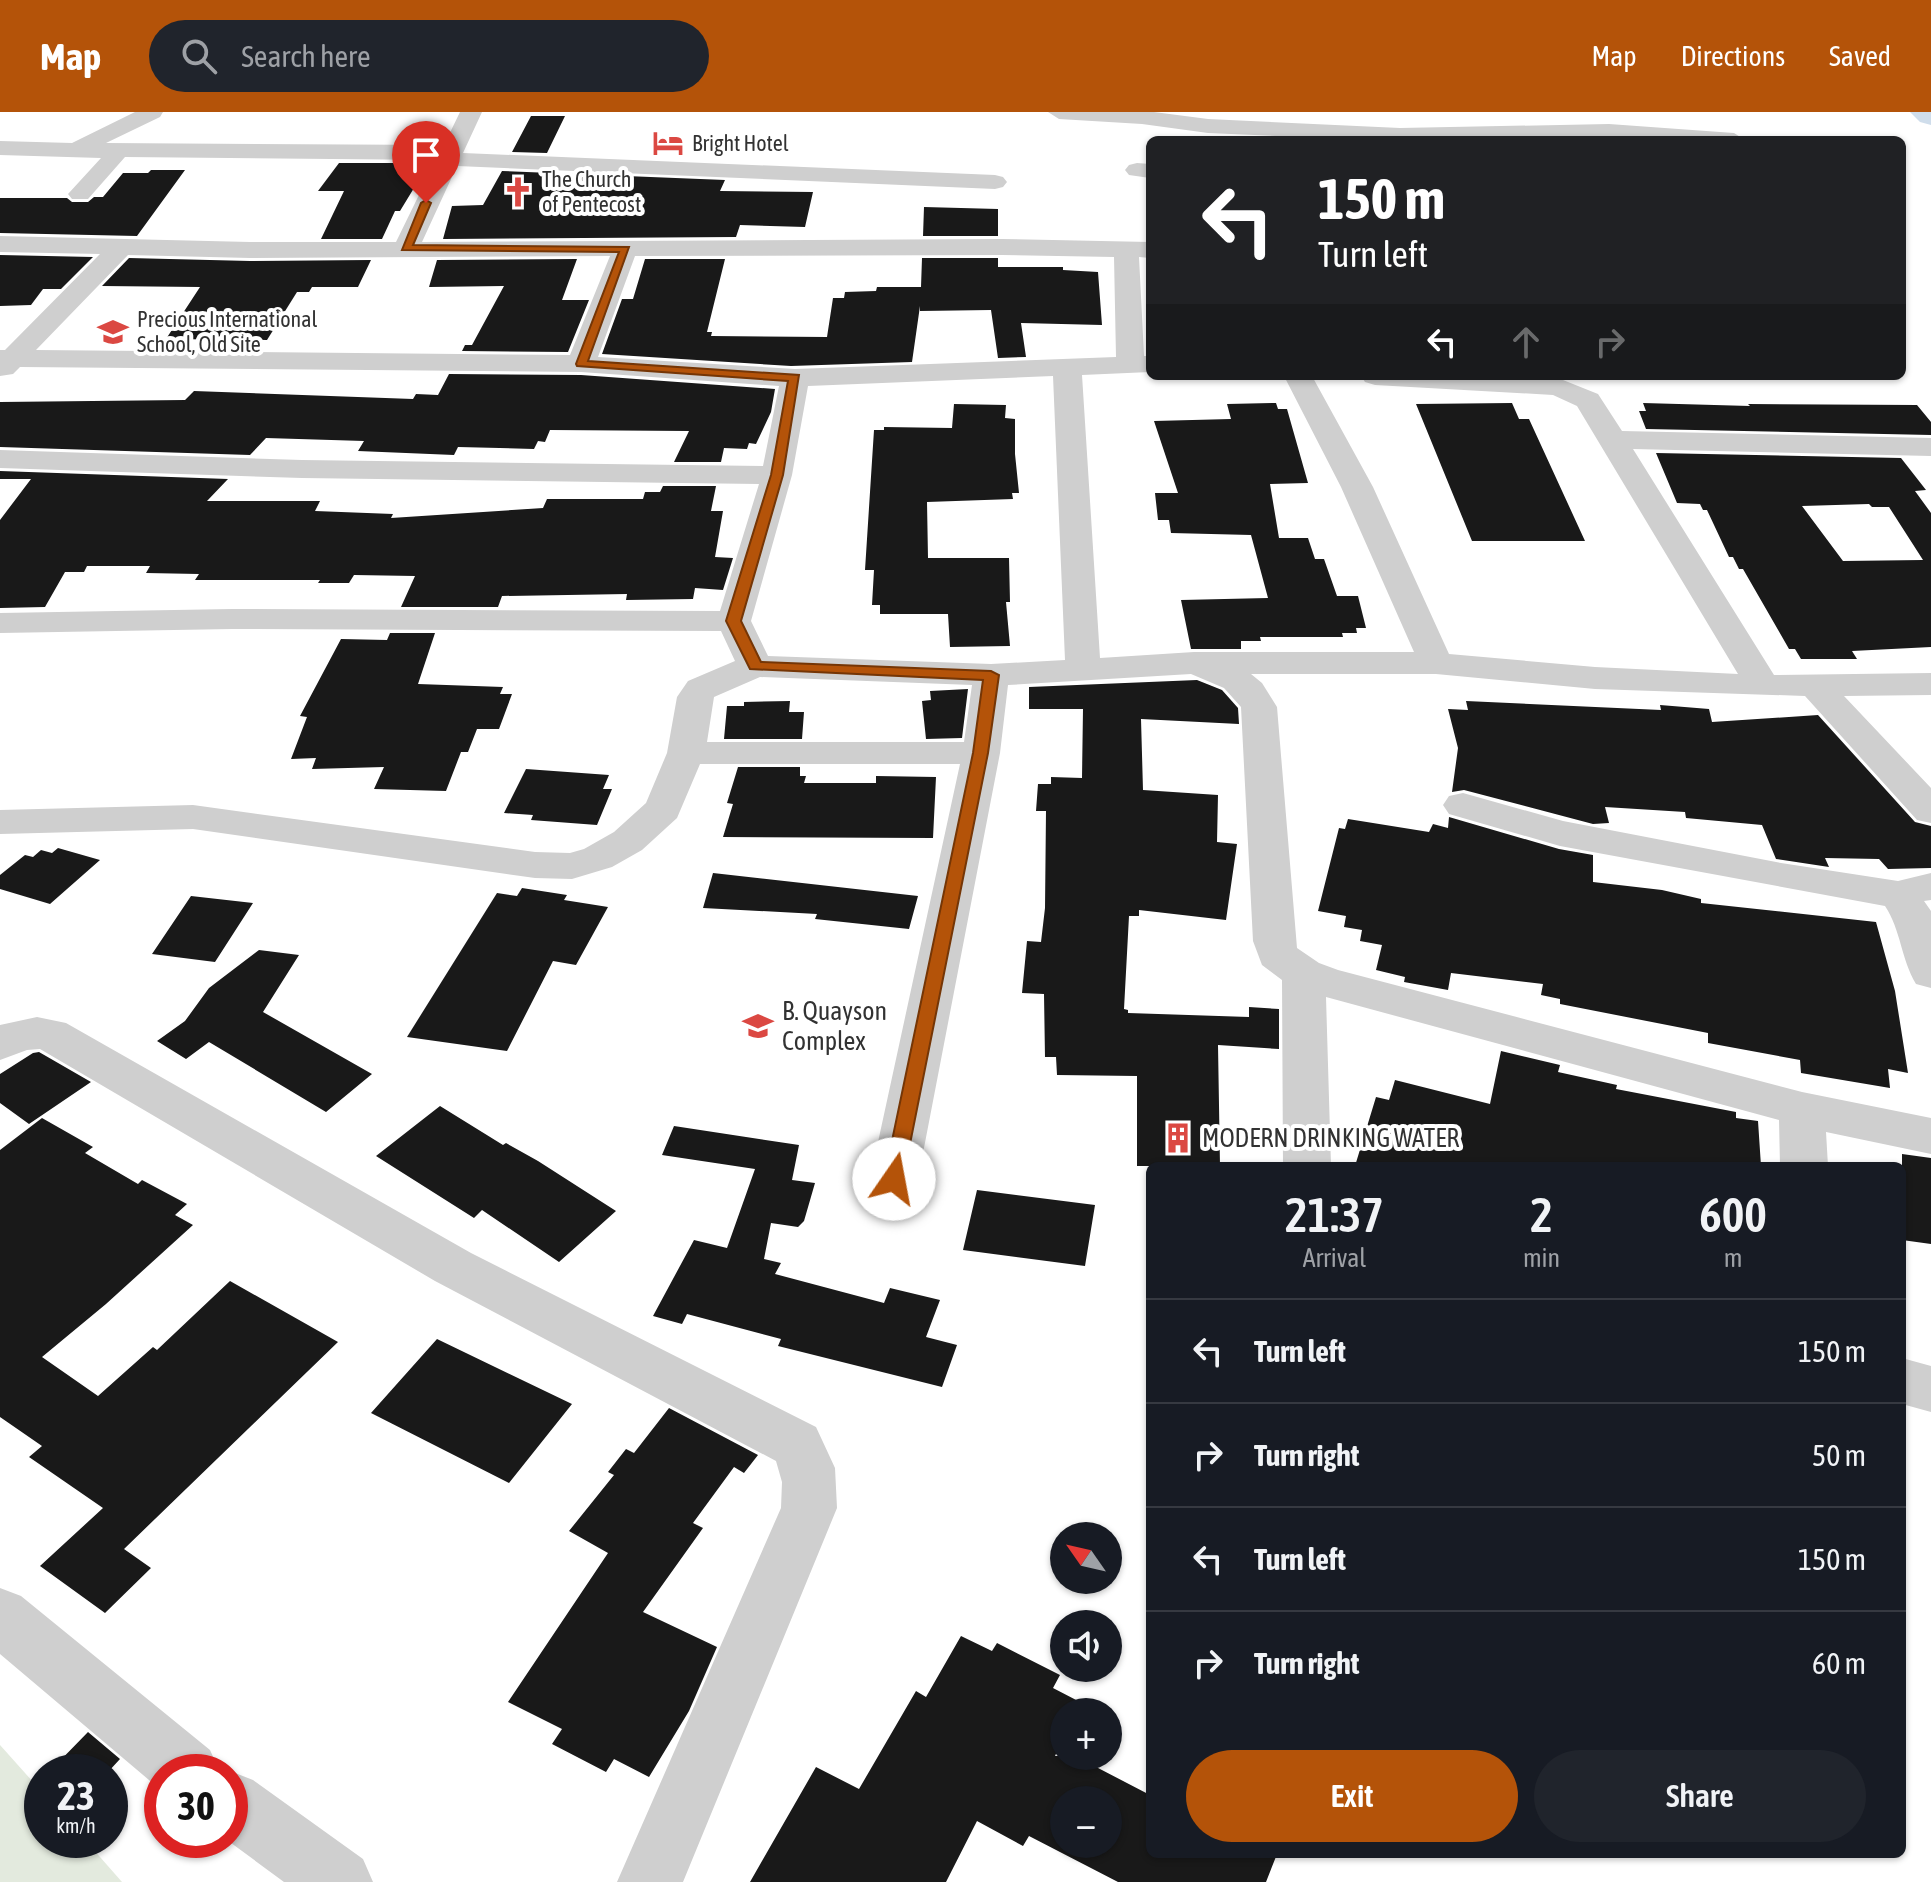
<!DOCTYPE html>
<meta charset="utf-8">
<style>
:root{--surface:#171b24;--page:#20242c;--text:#f1f3f6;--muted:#9ea1a6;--line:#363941;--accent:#b45309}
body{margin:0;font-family:"Asap Condensed",sans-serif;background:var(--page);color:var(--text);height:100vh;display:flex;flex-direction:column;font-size:30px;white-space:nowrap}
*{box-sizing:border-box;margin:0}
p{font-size:26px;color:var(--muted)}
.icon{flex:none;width:44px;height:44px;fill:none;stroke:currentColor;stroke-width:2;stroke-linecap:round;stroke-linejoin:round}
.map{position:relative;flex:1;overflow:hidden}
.sheet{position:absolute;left:1146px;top:1050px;width:760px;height:696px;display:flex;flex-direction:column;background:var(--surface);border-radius:12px;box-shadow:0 2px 6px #0004}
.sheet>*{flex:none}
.guide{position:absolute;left:1146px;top:24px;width:760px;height:244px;border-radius:12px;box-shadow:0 2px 6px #0004;background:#202124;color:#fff;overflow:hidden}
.needle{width:52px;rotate:304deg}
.tools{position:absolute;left:1050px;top:1410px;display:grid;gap:16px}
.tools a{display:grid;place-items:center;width:72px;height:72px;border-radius:50%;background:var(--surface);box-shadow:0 2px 6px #0004;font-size:40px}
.speed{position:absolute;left:24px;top:1642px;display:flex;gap:16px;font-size:40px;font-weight:700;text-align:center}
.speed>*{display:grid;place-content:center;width:104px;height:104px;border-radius:50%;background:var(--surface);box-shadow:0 2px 6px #0004;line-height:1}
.speed small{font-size:20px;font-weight:400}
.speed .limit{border:12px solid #d22;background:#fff;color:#111}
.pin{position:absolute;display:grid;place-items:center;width:68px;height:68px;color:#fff;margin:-82px -34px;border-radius:50% 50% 50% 0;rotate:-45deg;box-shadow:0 0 8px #0007}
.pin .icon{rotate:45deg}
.me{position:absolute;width:88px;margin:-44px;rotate:12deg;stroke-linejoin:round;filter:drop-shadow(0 0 6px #0008)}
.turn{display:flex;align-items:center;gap:28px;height:168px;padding:0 40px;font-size:36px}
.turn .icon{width:104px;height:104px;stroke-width:2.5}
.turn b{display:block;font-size:56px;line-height:68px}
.lanes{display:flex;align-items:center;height:76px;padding:0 40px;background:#0003;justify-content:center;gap:40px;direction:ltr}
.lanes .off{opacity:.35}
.eta{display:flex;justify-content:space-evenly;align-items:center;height:136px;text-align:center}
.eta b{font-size:48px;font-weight:600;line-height:56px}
.button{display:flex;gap:16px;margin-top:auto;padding:16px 40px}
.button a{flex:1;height:92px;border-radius:48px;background:var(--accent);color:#fff;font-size:32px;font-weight:600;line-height:92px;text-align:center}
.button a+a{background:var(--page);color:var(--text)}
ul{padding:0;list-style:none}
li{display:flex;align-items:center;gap:24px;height:104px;padding:0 40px;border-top:2px solid var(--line)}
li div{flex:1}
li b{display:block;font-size:30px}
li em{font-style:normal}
header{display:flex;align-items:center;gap:48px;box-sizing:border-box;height:112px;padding:0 40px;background:var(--accent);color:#fff}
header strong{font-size:38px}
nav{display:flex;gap:44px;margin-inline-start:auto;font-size:28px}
.search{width:560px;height:72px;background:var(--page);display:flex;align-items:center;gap:20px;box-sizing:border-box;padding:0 28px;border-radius:44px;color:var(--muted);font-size:30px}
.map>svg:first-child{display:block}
</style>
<header>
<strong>Map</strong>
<div class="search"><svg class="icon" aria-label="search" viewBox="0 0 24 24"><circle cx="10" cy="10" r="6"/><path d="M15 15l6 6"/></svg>Search here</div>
<nav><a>Map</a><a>Directions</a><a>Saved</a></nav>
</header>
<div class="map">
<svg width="1931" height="1770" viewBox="0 0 1931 1770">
<rect width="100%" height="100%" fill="#fff"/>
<path fill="#e3eade" d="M0,1633l42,47v48h43l37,42h-122z"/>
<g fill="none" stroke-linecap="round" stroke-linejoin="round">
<path fill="#cfddeb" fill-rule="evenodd" d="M1910,0h21v13l-11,-3z"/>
</g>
<path fill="#191919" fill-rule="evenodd" d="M531,4h34l-18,37 -35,-1z
M339,51h73l16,2 -28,46h-5l-13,28h-61l23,-48h-26z
M151,58h34l-48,66 -137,-3v-35h67l5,4h16l6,-5h9l20,-24h25z
M502,59l223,9 -5,11 93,1 -8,35 -65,-2 -4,12 -293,2 9,-33 31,-1z
M924,95l74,2v27h-75z
M0,143l93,2 -32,32h-18l-12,16 -31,1z
M129,146l121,3 121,-1 -13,27h-46l-3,5h-12l-30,48 -101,-1 34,-52 -98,-1z
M922,146h76v9h65v3l35,2 4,53 -81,-2 5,34 -28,1 -7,-48 -71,1v-5l-8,56 -121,4 -189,-12 20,-55h11l12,-40h80l-18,73h5l-1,4 116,1 6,-39h11l1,-6 31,-1 1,-4h44z
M577,147l-15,41h27l-21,52 -106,-1 3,-6h7l32,-59 -75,1 8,-27z
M449,262l132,1 194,14 -4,23 -15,32 -7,-1 -2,6 -23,-1 -3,14h-47l15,-31 -139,-1 -5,12 -7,-1 -4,8 -76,-2 -4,8 -96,-4 6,-10 -98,-3 -16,17 -250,-8v-45l185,-2 9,-9 219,8 3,-5 22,1z
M1276,291l2,6h9l21,74 -38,1 9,54h29l7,21h9l13,37h21l8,32h-10l1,5h-15l1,4h-83l1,4h-20v8h-50l-10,-49 87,-2 -17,-63 -80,-2 -2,-13h-11l-3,-27h23l-24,-72 77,-2 -4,-15z
M1512,291l7,16h10l56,122h-113l-56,-137z
M1643,291l107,3 -2,-2 169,1 14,17v13l-285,-6 -7,-18h7z
M954,292l52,1 -1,13 10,1v35l4,39h-7l1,6 -86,3 1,56h81l1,44h-4l4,44 -60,1 -2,-33h-68v-9h-8l2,-35h-9l9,-140h10v-3l68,1z
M1656,341l245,5 25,32 -11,1 16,22v134l-79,4 5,8h-56l-6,-10h-6l-46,-80h-4l-6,-12h-4l-22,-47h-4l-3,-6 -23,-1zM1869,392l3,3h17l34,53 -80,1 -41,-55z
M0,359l228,8 -21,22h113l-5,10 78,3 -2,4 152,-10 4,-9h96l2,-7h15l3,-6h53l-5,25h12l-8,46 18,1 -10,32 -28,-2 -2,11 -67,1 1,-6 -125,2 -4,11h-97l14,-31 -61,-1 -5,8h-31l2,-3h-125l4,-6 -53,-1 4,-7h-63l-3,6h-19l-20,35 -45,1v-88l31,-41h-31z
M390,521h45l-17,51 85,3 -3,7h12l-13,35h-22l-9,23h-7l-15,39 -72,-2 10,-22 -72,2 4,-11 -25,1 16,-42 -7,-1 41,-77 46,1z
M1197,568l25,10 16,18 1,16 -98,-5 2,71 75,5 -1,47 20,2 -11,76 -87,-10v6h-10l-5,93 4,1v3l121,4v-10l30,2v40l-61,-4 2,121h-83v-90l-80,-1 -1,-18h-11l-1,-63 -22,-1 5,-52 14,1 4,-34 1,-97h-10l2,-27h13v-7l31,1 1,-69h-54v-22z
M968,577l-6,49 -36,1 -4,-38 9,-1 -1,-9z
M790,589l-1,11h15l-2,27h-78l3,-33h17v-4z
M1466,589l195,9 -1,-5 49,4 3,13 106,-7 97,107 16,4v42l-43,1 -9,-10 -54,-1 4,9 -53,-8 -14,-34 -76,-7 -1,-6 -80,-5 4,16 -16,1 -129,-34 -12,2 6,-44 -10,-39 20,1z
M738,655h62v9h6l-2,7h72v-7l60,1 -3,61 -210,-1 10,-33 -6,-1z
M526,657l83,6 -6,14h9l-15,36 -66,-5 2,-5 -29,-2z
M1449,705l110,32 34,6v27l69,8 39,9v4l175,19 19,69 13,82 -20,-4 2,19 -89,-15 -1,-13 -92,-17v-10l-148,-29v-5l-19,-4 2,-11 -92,-11 -3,17 -44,-8 1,-5 -29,-7 6,-25 -22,-4 2,-11 -18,-3 2,-11 -28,-5 21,-83 6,1 3,-10 81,13 4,-8 15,4z
M58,736l42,12 -50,44 -50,-15v-14l25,-20 8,2 8,-7 11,3z
M713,761l205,23 -9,33 -94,-10 2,-5 -114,-6z
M522,776l45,7 -3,5 44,7 -32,58 -23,-4 -46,90 -100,-14 90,-144 20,3z
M191,784l62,7 -38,59 -63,-8z
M259,838l40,5 -36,57 109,62 -46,38 -117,-70 -23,17 -29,-18 28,-20 24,-33z
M1501,939l59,14 -2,7 59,13 -1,4 120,23v6l22,3 3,45h-406l21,-69 13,3 6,-20 95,24z
M39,940l52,30 -62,42 -29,-21v-29l33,-21z
M440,994l63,39 3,-2 32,18 78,50 -57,51 -77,-52 -8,8 -98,-62z
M42,1006l51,29 -8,6 53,31 4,-4 45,24 -12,11 18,10 -87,79 -64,53 56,39 55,-49 4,3 73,-69 108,61 -214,207 27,19 -46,45 -65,-47 63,-58 -74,-51 13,-11 -42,-29v-267z
M674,1014l125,19 -7,35 23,3 -11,38 -6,6 -27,-4 -7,36 17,4 -6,11 109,29 6,-15 50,12 -14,37 31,8 -15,42 -164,-41 3,-7 -94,-25 -5,10 -29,-8 41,-76 33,8 28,-79 -93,-14z
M1902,1042l29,4v86l-29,-4z
M977,1078l118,15 -10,61 -122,-16z
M437,1227l135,65 -63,79 -138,-70z
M669,1296l89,47 -14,18 -10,-6 -41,56 10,5 -60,84 74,35 -28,64 -40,66 -35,-18 -8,13 -54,-28 10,-15 -54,-27 100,-149 -39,-22 45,-56 -6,-3 18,-23 8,4z
M961,1524l31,15 5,-8 63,32 -7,13 27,14 -5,10h-11v24l-9,20h20l75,39v59h127l-11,28h-148l-89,-46 -6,10 -46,-25 -31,61h-196l66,-115 43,22 57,-98 10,6zM1064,1688h44v44h-44z
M88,1620l32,27 -12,13h-59z"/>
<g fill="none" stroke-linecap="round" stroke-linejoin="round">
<path fill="#cfcfcf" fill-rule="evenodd" d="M135,0h28l-3,5 -54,26 338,2 16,-33h22l-19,41 532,22 8,2 4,5 -4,5 -8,2 -538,-23 -35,76 580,-3 148,3v16l-11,-1 5,99h6v16l-68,3 18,283 94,-6h220l-73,-165 -57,-111h28l61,111 76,167 146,13 143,7 -161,-268 -24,-11 -178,-10 -10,-3 -4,-6 197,2 40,16 24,37 309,7v18l-298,-7 141,226 157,-2v22l-87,1 87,92v35l-14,-3 -112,-124 -210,-7 -159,-15h-185l11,9 15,24 20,241 22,15 19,7 464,122 129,26v36l-105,-22 2,34h-48l-1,-46 -453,-123 5,169h-48l-1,-186 -20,-15 -9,-24 -12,-234 -17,-19 -33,-14 -183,11 -8,68 -82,426 -7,13 -17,6 -17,-6 -7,-13 90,-415h-260l-23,54 -35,32 -30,17 -40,12 -37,-1 -342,-49 -193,5v-24l193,-5 342,47 35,1 14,-4 30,-17 32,-29 21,-50 10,-56 11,-16 47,-20 -14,-30 -489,-2 -232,4v-20l232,-4 488,2 39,-127 -457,-6 -302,-10v-18l302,10 461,6 16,-80 -198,-14 -561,-5 -7,7 -13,2v-26h5l95,-96 -100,-2v-16l250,6h146l40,-82 -311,-3 -37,42h-16l-4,-5 33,-36 -101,-3v-14l72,2zM128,143l122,3 360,-2 -40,99 -534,-5zM1002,143l112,2 2,100 -321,12 -197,-12 37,-101zM1053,264l12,284 -74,4 -223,-8 -17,-35 41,-146 16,-89zM760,565l212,8 -8,57h-257l7,-45z
M1048,0h106l54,7 192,9 209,-4 125,9 11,7 -178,-3 -203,3 -156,-7 -66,-9 -83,-5z
M1137,51l13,1v14l-21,-3 -4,-5 4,-5z
M1463,681l100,28 218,42 117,18 33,-8v27l-7,1 7,10v77l-15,-4c-15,-25 -15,-54 -31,-78l-325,-60 -111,-32 -6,-9 6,-9z
M37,905l29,6 405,230 345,174 19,41 2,40 -154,374h-66l164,-374 1,-26 -6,-21 -341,-180 -395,-232 -13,1 -27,10v-35z
M1902,1246l29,8v46l-29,-8z
M0,1476l21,8 189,154 10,22h-58v19l-162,-137z
M230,1659l23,9 110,79 10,23h-89l-57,-42h3v-68h-3z"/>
</g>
<path fill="#b45309" stroke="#753606" stroke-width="2" d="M426,88l5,3 -18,42 216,2 -41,114 211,14 -16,100 -42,146 20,41 230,9 8,4 -11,78 -86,431h-15l-3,-5 89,-426 10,-73 -233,-11 -24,-48 45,-146 17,-94 -211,-15 -1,-2 43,-112 -217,-2 19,-47z"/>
<defs>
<g id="hotel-bare" transform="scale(2.4)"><path d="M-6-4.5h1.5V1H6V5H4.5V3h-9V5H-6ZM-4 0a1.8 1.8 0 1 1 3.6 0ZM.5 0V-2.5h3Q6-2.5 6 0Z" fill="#db4842" stroke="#fff" stroke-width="2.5" paint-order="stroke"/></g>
<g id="church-bare" transform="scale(2.4)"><path d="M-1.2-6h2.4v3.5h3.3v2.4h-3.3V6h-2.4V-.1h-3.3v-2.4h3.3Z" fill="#db4842" stroke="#fff" stroke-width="2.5" paint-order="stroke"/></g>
<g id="school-bare" transform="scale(2.4)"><path d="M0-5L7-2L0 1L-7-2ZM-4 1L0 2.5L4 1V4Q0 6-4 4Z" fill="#db4842" stroke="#fff" stroke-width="2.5" paint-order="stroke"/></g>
<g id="building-bare" transform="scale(2.4)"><path d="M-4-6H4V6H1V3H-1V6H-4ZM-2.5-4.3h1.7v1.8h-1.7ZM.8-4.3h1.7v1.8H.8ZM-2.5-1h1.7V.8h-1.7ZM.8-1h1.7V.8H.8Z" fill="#db4842" stroke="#fff" stroke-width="2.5" paint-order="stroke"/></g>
</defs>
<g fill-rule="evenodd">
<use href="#hotel-bare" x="668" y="31"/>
<use href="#church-bare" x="518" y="80"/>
<use href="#school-bare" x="113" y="220"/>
<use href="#school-bare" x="758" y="914"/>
<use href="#building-bare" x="1178" y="1026"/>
</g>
<g text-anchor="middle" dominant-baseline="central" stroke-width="8" stroke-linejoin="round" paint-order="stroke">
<g font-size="22" fill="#323232" stroke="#fff" text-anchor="start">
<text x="692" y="31">Bright Hotel</text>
<text x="542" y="67">The Church<tspan x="542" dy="25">of Pentecost</tspan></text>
<text x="137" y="207">Precious International<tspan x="137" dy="25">School, Old Site</tspan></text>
</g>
<g font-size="26" fill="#323232" stroke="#fff" text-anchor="start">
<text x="782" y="899">B. Quayson<tspan x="782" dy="30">Complex</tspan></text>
<text x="1202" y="1026">MODERN DRINKING WATER</text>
</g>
</g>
</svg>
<div class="tools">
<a><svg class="needle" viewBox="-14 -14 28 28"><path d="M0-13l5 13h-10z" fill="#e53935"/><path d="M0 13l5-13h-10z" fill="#9ea1a6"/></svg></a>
<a><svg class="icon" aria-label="sound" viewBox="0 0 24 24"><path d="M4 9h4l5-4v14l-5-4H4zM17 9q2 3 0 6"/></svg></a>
<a>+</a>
<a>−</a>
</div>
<div class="speed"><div>23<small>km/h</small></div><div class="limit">30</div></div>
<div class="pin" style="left:426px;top:91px;background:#d93025"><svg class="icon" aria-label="arrive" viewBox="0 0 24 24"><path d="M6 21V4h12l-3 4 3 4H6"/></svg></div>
<svg class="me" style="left:894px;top:1067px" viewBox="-20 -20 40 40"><circle r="19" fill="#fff"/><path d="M0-13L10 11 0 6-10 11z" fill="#b45309"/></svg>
<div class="guide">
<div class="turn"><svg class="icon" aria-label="left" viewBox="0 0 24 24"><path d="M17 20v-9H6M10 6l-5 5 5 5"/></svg><div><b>150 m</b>Turn left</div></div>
<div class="lanes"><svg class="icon" aria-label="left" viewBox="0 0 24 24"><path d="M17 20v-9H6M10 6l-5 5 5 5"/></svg><svg class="icon off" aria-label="ahead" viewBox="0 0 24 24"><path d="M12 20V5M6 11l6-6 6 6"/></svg><svg class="icon off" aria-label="right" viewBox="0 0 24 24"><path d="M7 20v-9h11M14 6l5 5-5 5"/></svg></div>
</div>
<section class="sheet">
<div class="eta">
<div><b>21:37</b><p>Arrival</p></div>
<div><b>2</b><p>min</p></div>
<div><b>600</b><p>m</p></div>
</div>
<ul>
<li><svg class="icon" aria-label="left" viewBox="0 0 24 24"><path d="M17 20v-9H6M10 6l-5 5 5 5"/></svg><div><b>Turn left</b></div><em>150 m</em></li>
<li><svg class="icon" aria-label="right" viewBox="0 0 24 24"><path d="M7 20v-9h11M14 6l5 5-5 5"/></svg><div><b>Turn right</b></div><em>50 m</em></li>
<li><svg class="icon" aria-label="left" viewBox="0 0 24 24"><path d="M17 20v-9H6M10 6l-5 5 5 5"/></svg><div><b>Turn left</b></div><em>150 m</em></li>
<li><svg class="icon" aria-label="right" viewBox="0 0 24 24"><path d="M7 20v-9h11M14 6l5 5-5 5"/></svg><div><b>Turn right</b></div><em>60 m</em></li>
</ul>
<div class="button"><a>Exit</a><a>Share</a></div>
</section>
</div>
